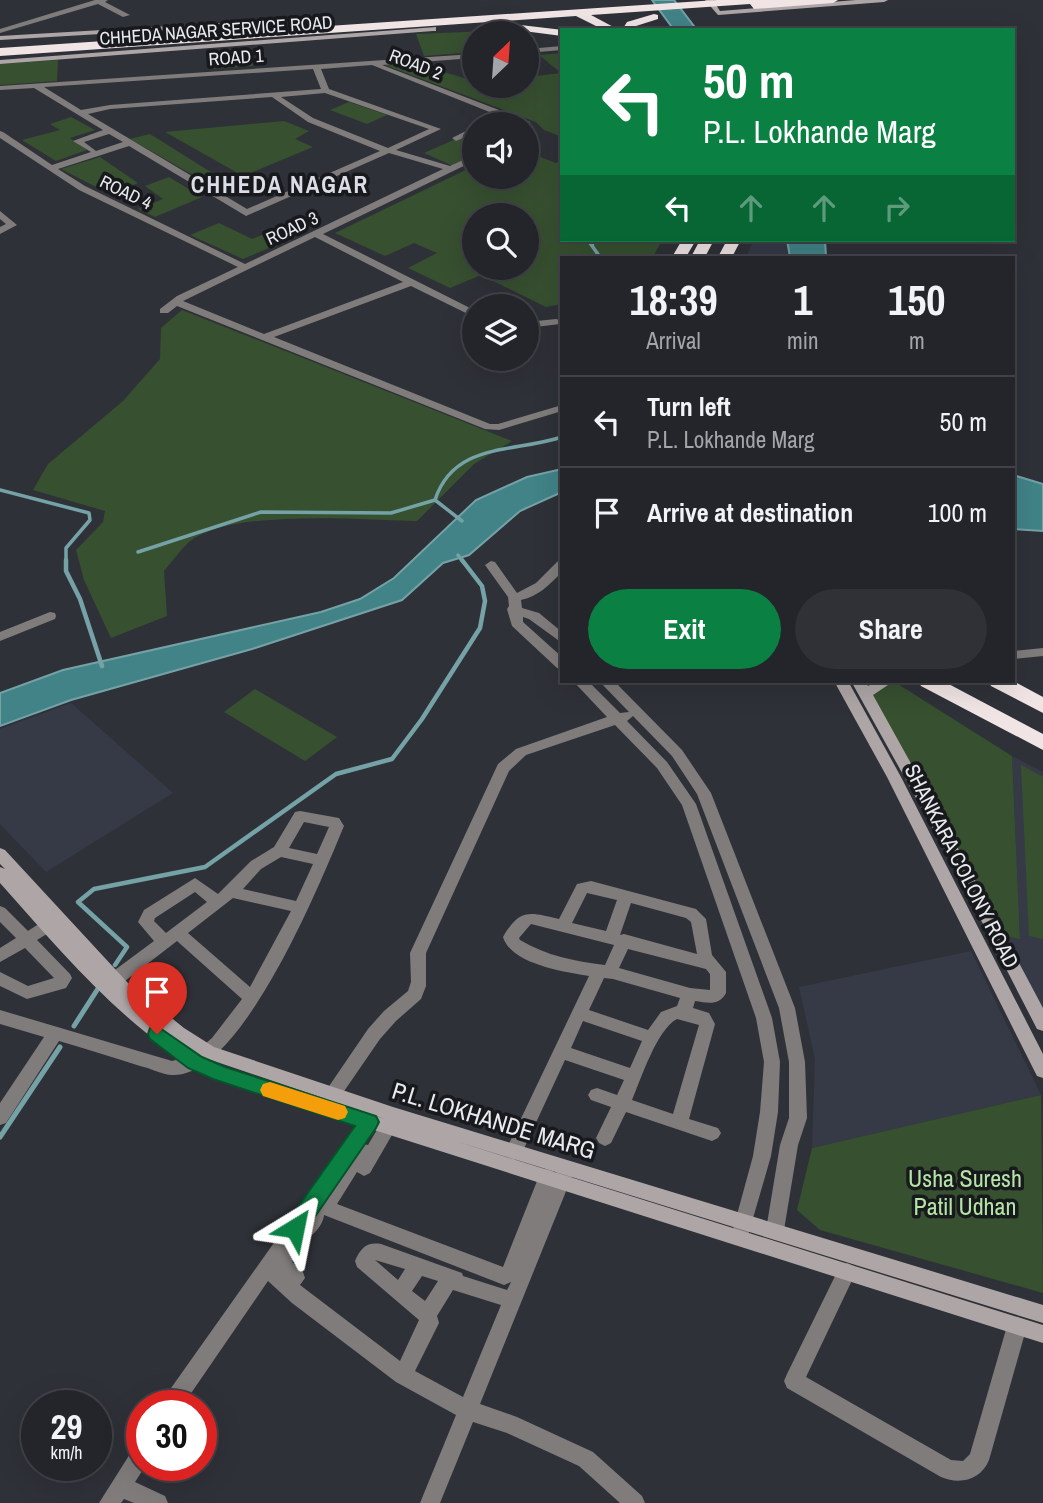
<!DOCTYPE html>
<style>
:root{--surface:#23252a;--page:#2f3136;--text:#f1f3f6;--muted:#a3a5a8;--line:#404247;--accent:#0b8043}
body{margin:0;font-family:"Archivo Narrow",sans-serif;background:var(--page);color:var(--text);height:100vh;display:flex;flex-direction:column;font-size:26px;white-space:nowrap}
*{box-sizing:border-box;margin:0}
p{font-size:23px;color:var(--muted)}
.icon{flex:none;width:38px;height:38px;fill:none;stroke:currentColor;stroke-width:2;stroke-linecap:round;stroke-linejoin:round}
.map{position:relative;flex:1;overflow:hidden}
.panel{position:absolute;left:560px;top:256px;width:455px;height:427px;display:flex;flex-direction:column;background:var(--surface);border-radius:0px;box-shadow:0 7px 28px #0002,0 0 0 2px var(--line)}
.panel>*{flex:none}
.guide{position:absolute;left:560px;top:28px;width:455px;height:214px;border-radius:0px;box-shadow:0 7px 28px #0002,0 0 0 2px var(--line);background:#0b8043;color:#fff;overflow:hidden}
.needle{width:46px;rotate:25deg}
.tools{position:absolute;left:462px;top:21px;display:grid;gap:14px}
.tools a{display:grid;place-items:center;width:77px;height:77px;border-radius:50%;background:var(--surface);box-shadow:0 7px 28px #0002,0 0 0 2px var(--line);font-size:35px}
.speed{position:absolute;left:21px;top:1390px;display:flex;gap:14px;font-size:35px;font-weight:700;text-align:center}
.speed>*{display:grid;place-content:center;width:91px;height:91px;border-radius:50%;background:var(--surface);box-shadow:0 7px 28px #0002,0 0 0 2px var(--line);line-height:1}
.speed small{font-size:18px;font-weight:400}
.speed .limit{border:10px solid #d22;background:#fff;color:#111}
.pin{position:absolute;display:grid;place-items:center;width:60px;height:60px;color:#fff;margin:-72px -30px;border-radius:50% 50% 50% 0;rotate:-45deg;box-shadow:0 0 7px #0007}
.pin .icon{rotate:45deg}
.me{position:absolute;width:77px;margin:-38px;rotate:35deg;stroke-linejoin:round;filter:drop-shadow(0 0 5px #0008)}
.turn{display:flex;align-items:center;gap:24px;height:147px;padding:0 28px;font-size:32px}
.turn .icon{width:91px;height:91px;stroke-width:2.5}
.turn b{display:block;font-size:49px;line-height:60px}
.lanes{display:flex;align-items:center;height:66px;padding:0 28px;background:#0003;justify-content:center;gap:35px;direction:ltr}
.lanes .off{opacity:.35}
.eta{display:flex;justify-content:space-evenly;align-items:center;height:119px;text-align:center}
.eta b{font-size:42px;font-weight:700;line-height:49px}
.cta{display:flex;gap:14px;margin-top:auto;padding:14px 28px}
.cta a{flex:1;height:80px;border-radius:42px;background:var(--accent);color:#fff;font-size:28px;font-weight:700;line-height:80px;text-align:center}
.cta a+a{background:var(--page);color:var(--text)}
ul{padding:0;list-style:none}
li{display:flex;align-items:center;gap:21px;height:91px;padding:0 28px;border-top:2px solid var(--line)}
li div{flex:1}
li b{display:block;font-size:26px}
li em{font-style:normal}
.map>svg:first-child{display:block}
</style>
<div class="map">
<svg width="1043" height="1503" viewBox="0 0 1043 1503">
<rect width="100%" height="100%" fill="#2f3138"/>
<path fill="#363a47" d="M754,240h33l3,17h-44z
M71,703l102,90 -127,79 -46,-48v-95z
M1012,756l31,16v253l-46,-91 23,4z
M971,951l70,144 -229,53 3,-89 -16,-72z"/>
<path fill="#375030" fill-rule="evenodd" d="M490,31l34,2h-50v19l-50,4 -8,-22z
M250,48l3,18 -40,3 -2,-18z
M562,53v84l-18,-7 -8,-8 -151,-57 25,-3 64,19v5h53v-9l34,-4 -22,-18z
M58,60l-1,21 -57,4v-21z
M349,102l38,13 -20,9 -37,-14z
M71,117l24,13 -25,8 17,12 -31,11 -34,-21 38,-10 -10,-6z
M284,121l25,10 -14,8 18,8 -70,29 -78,-44z
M474,131v25l-21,10 -29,-13z
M150,134l64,40 -14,5 -70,-40z
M527,152l29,11 6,-3v80h100l-9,17h-91v47l-16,3 -65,-32 -31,13 -42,-20 29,-15 -23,-10 -29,13 -50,-23 139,-67v11h53zM474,215h53v53h-53z
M100,157l38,26 -28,11 -49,-25z
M169,177l33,20 -47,20 -17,-8 25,-10 -18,-13z
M219,223l33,16 24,-10 19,8 -52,22 -53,-24z
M182,310l330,131 -38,23 -57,57c-55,-1 -185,-13 -228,21 -9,8 -17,20 -25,29l3,45 -56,22 -27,-58 -8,-30 27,-28 2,-11 -72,-21 15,-26 75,-63 37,-42 1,-31z
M855,681h38l119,75 8,183 -23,-5z
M255,689l82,48 -32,24 -81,-49z
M1021,765l22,12v162l-14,-3z
M1041,1095l2,198 -223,-63 -23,-20 15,-62z"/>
<path fill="#418387" stroke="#74a2a6" stroke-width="2" d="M652,0h22l23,30h-23z
M787,240h38l1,17h-36z
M562,469v23l-42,19 -51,44 -26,8 -41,37 -150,49 -181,51 -71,26v-33l63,-23 258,-58 39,-13 34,-21 82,-78 51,-23z
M1013,475l30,9v47l-30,-2z"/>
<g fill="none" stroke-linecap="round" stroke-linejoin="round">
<path stroke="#74a2a6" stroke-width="2.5" d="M585,240l8,5"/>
<path stroke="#74a2a6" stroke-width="3.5" d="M590,243l10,14
M0,490l89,23 1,7 -24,28v14
M435,500c19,-58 78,-47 127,-63
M435,500l27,21
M138,552l123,-40 130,1 44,-13
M458,555l5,7"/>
<path stroke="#74a2a6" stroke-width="4.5" d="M66,560v11l14,28 22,67
M115,965l12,-18 -49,-45 16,-13 111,-22 131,-93 56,-15 30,-40 58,-91 5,-27 -3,-15 -20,-26"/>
<path stroke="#74a2a6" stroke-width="5" d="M74,1026l25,-39
M0,1137l60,-90"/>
<path fill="#817c7c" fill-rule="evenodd" d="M95,0h13l-3,2 25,13 -7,2 -25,-13 -98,29v-4z
M562,46v4l-35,3v-4z
M474,54v4l-92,7 148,57v4l-25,-8 -14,6h-10l16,-9 -125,-50 -51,4 8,20 112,40 -45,21 54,16 24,-11v6l-151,73 151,76v7l-63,-31 -137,51 216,87h8l64,-19v6l-63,19 -14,-1 -308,-123 -9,7h-8v-4l17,-13 61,-29 -159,-77 -79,-52v-7l3,1 49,33 39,-13 -18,-11 30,-11 -69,-42 -34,2v-4zM313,69l8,20 -211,16 -29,5 -37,-23zM325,93l104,36 -41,19 -75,-30 -32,-21zM272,97l36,25 72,29 -133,58 -159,-95 22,-5zM109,134l14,8 -27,9 -12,-9zM129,146l117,70 143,-63 54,16 -198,95 -160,-78 -27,-17zM315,237l88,45 -139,52 -81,-33z
M474,127v6l-18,8 -4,-3z
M0,211l17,14 -17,9v-7l6,-3 -6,-5z
M556,319l4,1v4l-33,4v-6z
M562,560v12c-13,13 -23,24 -41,28l1,8 17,5 23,19v11l-33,-24 -6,-2v5l39,35v12l-5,-1 -45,-42 -5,-17 2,-3 -1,-9 -23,-32 6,-4 4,1 22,31 19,-10 22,-22z
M50,612l5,1 1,3 -1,3 -55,22v-9z
M1043,648v8l-30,3v-8z
M573,681h15l32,32 9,-1 -30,-31h15l68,69 29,43 84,215 10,54 2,56 -9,27 -14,85 -3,6 -6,2 -6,-2 -3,-6 14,-85 9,-27v-56l-10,-54 -82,-214 -25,-38 -39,-40 -6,5 40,41 29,42 76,214 8,44 -2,50 -7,44 -24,83 -6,2 -6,-2 -3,-6 21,-77 7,-44 4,-50 -8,-44 -74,-213 -25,-37 -42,-43 -89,30 -17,16 -83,182v33l-5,13 -25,22 -16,18 -42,61 -6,2 -6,-2 -3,-5 45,-66 16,-18 24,-20 3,-9 -1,-29 88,-189 18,-15 91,-32z
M300,811l39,7 5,8c-23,55 -103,254 -173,249 -10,-1 -21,-7 -31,-9 -27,-9 -54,-17 -81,-25l-53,82 -6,2v-22l44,-66 -44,-13v-14l172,51 19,-5 21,-18 30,-39 -65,-58 -65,50 -6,1 -6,-1 -2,-5 2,-5 54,-40 -16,-19 6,-12 51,-32 23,16 33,-33 23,-14 21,-35zM304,822l25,5 -12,27 -28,-6zM281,857l32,7 -17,37 -53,-12 18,-20zM195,892l12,10 -41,31 -12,-12 1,-3zM233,898l58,13 -41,76 -62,-54z
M591,881l105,28 10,10 6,36 14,17v21c-7,13 -18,10 -31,8l-2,7 16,5 6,11 -26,95 29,9 3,5 -3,5 -6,3 -86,-29 -15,31 -6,3 -6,-3 -3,-5 15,-31 -20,-7 -3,-5 3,-5 6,-2 20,7 7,-15 -59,-20 -45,97 -6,3 -6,-3 -3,-5 84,-176c-25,-4 -78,-12 -86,-39 17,-29 26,-25 56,-18l18,-35zM587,893l30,7 -11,31 -34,-8zM631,903l55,15 5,4 6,32 -73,-20 -4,1zM531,924l83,21 -9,20c-31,-4 -58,-9 -85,-25l-1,-2zM628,949l78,20 4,5v16l-20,-2 -71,-20zM604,978l9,1 67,19 -3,8 -16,6 -13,18 -59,-20zM677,1019l22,6 -26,89 -41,-14c9,-21 25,-71 45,-81zM583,1021l59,20 -12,27 -59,-20z
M0,906l5,2 23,23c8,-5 16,-12 25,-9l3,4 -3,4 -16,10 33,34 2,4 -6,10 -39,11 -27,-13v-14l28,14 26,-8 -29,-30 -25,14v-14l16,-10 -16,-16z
M369,1115l6,2 3,5 -14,22 4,1 13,-22 6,-2 6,2 3,5 -26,45 -6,3 -7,-4 -20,32 166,63 38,-96 6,-2 6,2 2,4 3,-7 6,-2 6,2 3,6 -93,230 37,13 76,35 49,44 3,7h-25l-41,-37 -72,-33 -34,-11 -33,81h-20l36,-88 -60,-33 -104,-79 -24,-22 -85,124h-22l3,-7 199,-281zM324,1215l180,70 7,-3 -4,8 -44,-14 -1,-3 -81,-29c-15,-2 -20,4 -26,17l2,6 62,53 -19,41 -100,-76 5,-7 -2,-6 -11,-10 6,-12 -4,-6 4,-6 5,2c10,-3 20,-15 21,-25zM375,1260l30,9 -7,11zM422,1276l16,5 -13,20 -13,-10zM453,1290l48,15 -38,92 -48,-26 24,-48 -2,-7z
M847,1263l7,3 2,6 -50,105 145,83 12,1 7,-7 37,-128 3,-6 7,-3 7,3 3,6 -38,134c-8,20 -29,25 -48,17l-154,-89 -3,-7 3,-7 53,-108z
M142,1443v22h4l-11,17 30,14 3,7h-34l-10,-4 -3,4h-22l36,-57z"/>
<path fill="#aea6a6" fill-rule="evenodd" d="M705,0h8l7,11 136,-11h32l-4,2 -166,13z
M322,17l1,2 -4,2 -319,19v-4z
M436,27v4h-3l-433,33v-4z
M834,681h14l53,96 142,277v24l-6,-2 -150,-299z
M851,681h14l3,5 9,-5h17l-21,14 86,155 84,158v23l-6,-2 -92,-179z
M0,848l5,2 123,133 56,45 30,19 179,60 650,198v18l-591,-183 591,185v18l-829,-264c-87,-48 -149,-123 -214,-196v-16l5,2 -5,-5zM206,1058l2,1 177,60 -160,-50z"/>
<path fill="#f0e4e4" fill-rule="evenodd" d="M717,0h121l-5,3 -79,6 -4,-5 -159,11 28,15h-15l-28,-14 -576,40v-8z
M654,14l4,1v4l-22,7 -2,4h-12l5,-8z
M512,24l51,6 -1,6 -54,-7v-4z
M682,240h14l-10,17h-14z
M700,240h14l-9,17h-14z
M727,240h14l-9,17h-14z
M918,681h25l100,53v16l-122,-64z
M988,681h25l30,16v16l-52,-27z"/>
</g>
<path fill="#0b8043" stroke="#07532c" stroke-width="2" d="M157,1026l45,31 23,10 151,49 3,6 -3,6 -73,106 -8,3 -7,-3 -3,-6 3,-7 67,-95 -142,-47 -25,-11 -38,-29 -2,-5 2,-6z"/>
<path fill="#f59e0b" d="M270,1082l75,24 3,6 -3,6 -7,2 -75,-24 -3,-6 3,-6z"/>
<g text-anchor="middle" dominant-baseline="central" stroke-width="7" stroke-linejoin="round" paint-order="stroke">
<g font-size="18" fill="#eaebf0" stroke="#18191c">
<text transform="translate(216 30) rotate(-4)">CHHEDA NAGAR SERVICE ROAD</text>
<text transform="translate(236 57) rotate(-4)">ROAD 1</text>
<text transform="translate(416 64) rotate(21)">ROAD 2</text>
<text transform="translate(126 192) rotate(26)">ROAD 4</text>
<text transform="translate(292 228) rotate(-25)">ROAD 3</text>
</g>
<g font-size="21" fill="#eaebf0" stroke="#18191c">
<text transform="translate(962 866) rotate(63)">SHANKARA COLONY ROAD</text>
</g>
<g font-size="23" font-weight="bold" letter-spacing="2" fill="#dbdee7" stroke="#18191c">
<text x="280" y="184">CHHEDA NAGAR</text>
</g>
<g font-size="24" fill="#eaebf0" stroke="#18191c">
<text transform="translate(494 1120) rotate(17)">P.L. LOKHANDE MARG</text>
</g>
<g font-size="24" fill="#b4e5a7" stroke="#18191c">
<text x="965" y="1178">Usha Suresh<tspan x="965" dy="28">Patil Udhan</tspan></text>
</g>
</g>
</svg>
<div class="tools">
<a><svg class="needle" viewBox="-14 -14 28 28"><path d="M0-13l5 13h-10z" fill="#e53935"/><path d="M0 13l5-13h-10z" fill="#a3a5a8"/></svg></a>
<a><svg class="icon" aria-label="sound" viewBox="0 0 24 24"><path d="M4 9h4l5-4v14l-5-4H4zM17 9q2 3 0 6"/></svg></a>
<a><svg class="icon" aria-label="search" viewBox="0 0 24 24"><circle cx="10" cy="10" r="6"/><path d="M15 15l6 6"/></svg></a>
<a><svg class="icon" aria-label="layers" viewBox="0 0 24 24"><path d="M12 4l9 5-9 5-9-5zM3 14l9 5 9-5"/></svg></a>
</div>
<div class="speed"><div>29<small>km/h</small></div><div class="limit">30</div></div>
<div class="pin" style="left:157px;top:1034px;background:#d93025"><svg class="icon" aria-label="arrive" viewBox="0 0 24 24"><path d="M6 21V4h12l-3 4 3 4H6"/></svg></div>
<svg class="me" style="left:295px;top:1228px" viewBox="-20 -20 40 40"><path d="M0-17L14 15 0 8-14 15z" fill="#0b8043" stroke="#fff" stroke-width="4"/></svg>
<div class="guide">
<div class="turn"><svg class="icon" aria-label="left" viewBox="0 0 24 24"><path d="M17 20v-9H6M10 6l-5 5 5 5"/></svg><div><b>50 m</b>P.L. Lokhande Marg</div></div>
<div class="lanes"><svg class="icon" aria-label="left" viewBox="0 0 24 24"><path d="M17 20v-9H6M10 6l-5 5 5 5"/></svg><svg class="icon off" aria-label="ahead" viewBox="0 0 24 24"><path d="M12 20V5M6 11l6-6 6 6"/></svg><svg class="icon off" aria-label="ahead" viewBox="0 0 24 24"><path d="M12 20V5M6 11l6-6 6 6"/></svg><svg class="icon off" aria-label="right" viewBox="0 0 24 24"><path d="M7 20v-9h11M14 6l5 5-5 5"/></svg></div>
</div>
<section class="panel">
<div class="eta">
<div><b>18:39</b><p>Arrival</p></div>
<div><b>1</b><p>min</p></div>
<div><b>150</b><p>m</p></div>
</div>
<ul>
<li><svg class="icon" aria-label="left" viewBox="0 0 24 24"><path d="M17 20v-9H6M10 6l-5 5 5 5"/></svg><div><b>Turn left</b><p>P.L. Lokhande Marg</p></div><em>50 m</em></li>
<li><svg class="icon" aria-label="arrive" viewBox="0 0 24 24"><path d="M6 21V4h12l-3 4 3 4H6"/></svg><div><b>Arrive at destination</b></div><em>100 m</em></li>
</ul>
<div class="cta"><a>Exit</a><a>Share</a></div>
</section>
</div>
